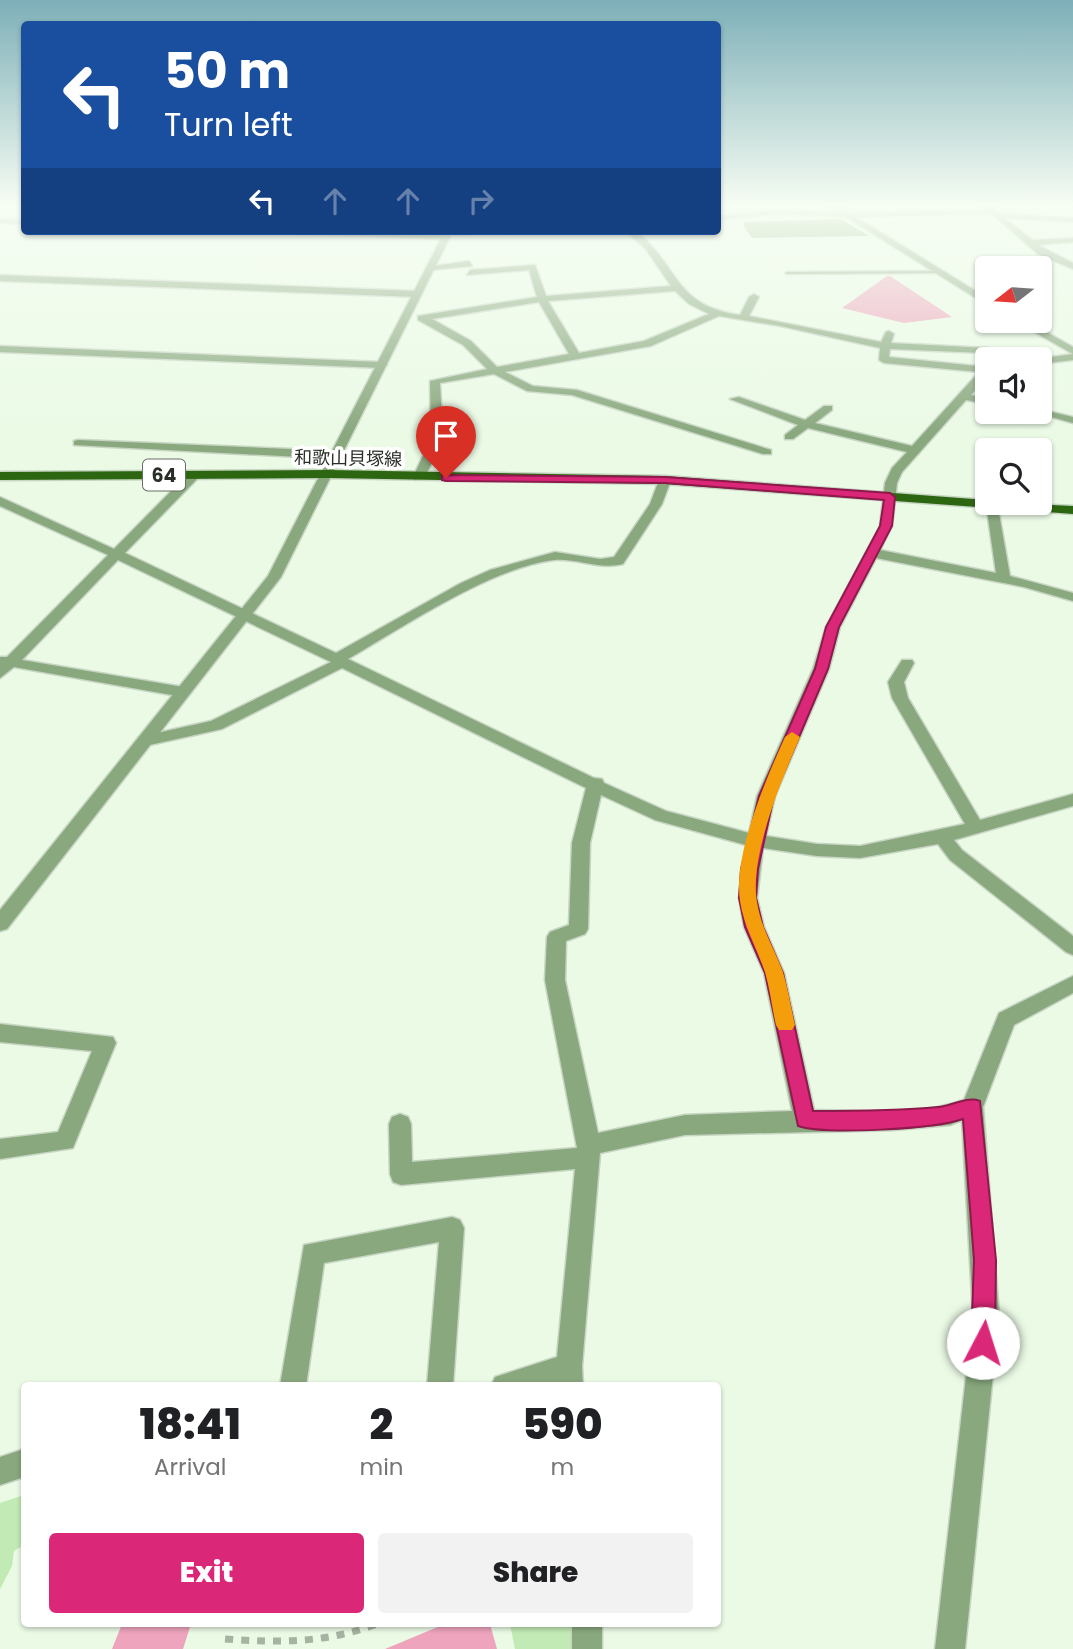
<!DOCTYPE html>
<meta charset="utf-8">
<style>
:root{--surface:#fff;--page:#f2f2f2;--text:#202124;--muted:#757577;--accent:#db2777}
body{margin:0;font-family:Poppins,"Noto Sans JP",sans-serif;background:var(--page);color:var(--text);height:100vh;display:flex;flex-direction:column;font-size:26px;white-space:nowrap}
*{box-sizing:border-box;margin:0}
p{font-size:23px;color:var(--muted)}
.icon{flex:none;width:38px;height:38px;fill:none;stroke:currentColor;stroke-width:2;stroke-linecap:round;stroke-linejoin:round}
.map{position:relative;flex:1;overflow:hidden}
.details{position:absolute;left:21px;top:1382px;width:700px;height:245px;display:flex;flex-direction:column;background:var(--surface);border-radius:7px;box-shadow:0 2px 5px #0004}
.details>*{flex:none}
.banner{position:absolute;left:21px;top:21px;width:700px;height:214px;border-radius:7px;box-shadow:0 2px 5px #0004;background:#1a4fa0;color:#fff;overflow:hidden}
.needle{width:46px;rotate:253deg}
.fabs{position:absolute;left:975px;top:256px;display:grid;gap:14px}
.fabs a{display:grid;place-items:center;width:77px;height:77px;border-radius:7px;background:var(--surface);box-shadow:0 2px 5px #0004;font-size:35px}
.pin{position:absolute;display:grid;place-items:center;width:60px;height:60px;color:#fff;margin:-72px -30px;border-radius:50% 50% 50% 0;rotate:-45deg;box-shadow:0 0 7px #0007}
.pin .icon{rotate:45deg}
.me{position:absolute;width:77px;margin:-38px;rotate:5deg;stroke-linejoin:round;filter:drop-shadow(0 0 5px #0008)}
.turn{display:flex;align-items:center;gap:24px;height:147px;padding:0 28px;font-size:32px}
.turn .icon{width:91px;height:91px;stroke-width:2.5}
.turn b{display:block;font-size:49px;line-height:60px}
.lanes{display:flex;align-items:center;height:66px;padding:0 28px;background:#0003;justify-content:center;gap:35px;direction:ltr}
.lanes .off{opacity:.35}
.eta{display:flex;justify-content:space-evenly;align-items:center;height:119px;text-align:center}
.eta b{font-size:42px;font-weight:800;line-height:49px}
.primary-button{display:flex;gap:14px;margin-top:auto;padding:14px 28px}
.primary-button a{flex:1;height:80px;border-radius:7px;background:var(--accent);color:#fff;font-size:28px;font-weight:800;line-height:80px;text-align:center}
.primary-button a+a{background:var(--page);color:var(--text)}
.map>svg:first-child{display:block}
</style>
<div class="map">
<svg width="1073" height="1649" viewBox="0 0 1073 1649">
<rect width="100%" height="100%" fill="#eafae5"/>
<path fill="#c2eab5" d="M24,1495v50l-10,6 -2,15 -12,23v-86z
M510,1624h60l3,25h-58z"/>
<path fill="#7ea870" d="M841,219l28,17 -117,2 -9,-13 2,-3z"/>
<path fill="#eda4bc" d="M887,276h3l62,41 -48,6 -62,-15z
M122,1624h69l-8,25h-71z
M445,1624h45l7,25h-112z"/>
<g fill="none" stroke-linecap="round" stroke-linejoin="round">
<g stroke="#c7d5c3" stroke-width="3">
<path id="service" d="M939,271l2,2 -154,1 -2,-1 2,-1z"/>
</g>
<g stroke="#c7d5c3" stroke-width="3">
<path id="minor" d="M980,204h9l10,9 74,5v4l-68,-4 27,22 41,-2v4l-35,3 35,18v6l-35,-15 -46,-40 -145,3 -71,-3 -58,6v-4l58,-6 72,3 138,-3z
M0,219l24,1v4l-24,-1z
M276,231l169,3 1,-3h60l-57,4 -3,4 -166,-6z
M625,231h10l7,5c39,37 35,70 98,79l9,-18 5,-3 5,3 -10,19 132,26 5,-10 3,-1 5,3 -3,9 97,5v4l-4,1 -94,-4 -1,8 98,10v9l-16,19 16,3v6l-21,-4 -64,72 -5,11 -5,43 -12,24 116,23 -10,-69 11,-2 13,74 63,17v8l-49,-14 -148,-29 -36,69 -11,42 -54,127 -9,40 51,8 43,2 105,-22 -73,-126 -4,-16 14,-22h10l2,3 -10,19 4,16 72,122 93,-26v12l-119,34 8,10 111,86v19l-7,-3 -116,-92 -12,-16 -78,14 -43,-2 -54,-8 -6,50 7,29 20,46 30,137c48,0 104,7 150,-10l35,-87 74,-37v17l-59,32 -31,82 16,208 -34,334h-30l38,-334 -11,-195 -12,5 -57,5 -208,5 -85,18 -18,213 1,20h-26v-3l-11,3h-55l4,-9 62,-20 18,-188 -174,16 -8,-3 -3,-8 -1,-50 3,-7 8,-3 8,3 3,7 1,38 165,-14 -32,-168 2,-43 3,-5 19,-7 3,-82 14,-55 -244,-120 -120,61 -77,17 -6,-1 -2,-4 2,-4 72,-16 120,-59 -213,-102 -96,100 161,27 8,5 -3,3 -5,2 -169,-30 -14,11v-21h7l101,-102 -108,-49v-9l114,52 76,-77h8v6l-73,75 211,100 125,-70 29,-13 65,-18 45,7 14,-2 36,-53 9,-24 6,-4 6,4 -9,24 -39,60c-24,6 -46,-6 -69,-4 -64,8 -149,66 -206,99l246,119 8,1 2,4 62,28 83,22 8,-37 56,-127 13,-42 54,-101 5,-43 7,-15 15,-16 -99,-24 -15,11h-8v-4l13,-10 -68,-26 9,-2 66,23 19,-14h8v4l-17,13 97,23 67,-74 -95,-9 -5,-3 1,-12 -100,-22 -61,-10 -68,30 -146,26 28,14 44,4 194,60v4h-8l-191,-59 -45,-4 -33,-17 -54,9 3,56 -18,38 -10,3 -2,-3 18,-38 -1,-58 57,-12 -24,-24 -45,-25v-4l119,-19 -8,-27 -62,5 3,-5 65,-5 11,31 125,-10 -26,-38zM675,291l14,13 20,10 -65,27 -65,12 -31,-52zM539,302l30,52 -72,13 -26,-26 -39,-22zM601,795l54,25 91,25 -7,53 5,29 20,46 28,138 -107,4 -87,18 -33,-153 1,-39 19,-7 3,-5 2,-86z
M469,261l3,5 -41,4 -4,-3z
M0,275l417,16 5,3 -5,3 -417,-16z
M0,346l382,16 5,3 -5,3 -382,-16z
M1073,354v6l-33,4v-5h-3z
M1040,409l33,8v6l-44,-12h11z
M78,440l259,11 6,4 -6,4 -263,-14v-4z
M0,1024l113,13 3,6 -43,105 -73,11v-20l58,-7 34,-81 -92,-9z
M452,1217l8,3 4,8 -11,158h-26l12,-144 -115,21 -18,123h-26l24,-141z
M24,1449v28l-24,8v-28z
M572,1624h30v25h-30z"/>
</g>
<g stroke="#c7d5c3" stroke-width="3">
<path id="tertiary" d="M825,204h10l152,94v7z
M445,231h8l-172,346 -274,352 -7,2v-21l268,-334z
M1013,320h12l48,27v7z"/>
</g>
<g stroke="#c7d5c3" stroke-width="3">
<path id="primary" d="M328,470l337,6 322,24v2l86,4v8l-408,-30 -337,-6 -328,2v-8z"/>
</g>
<path stroke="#a6b2a2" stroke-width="7" stroke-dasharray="8 8" stroke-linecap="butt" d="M225,1639c54,4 101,4 152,-15"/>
<use href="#service" fill="#89a87e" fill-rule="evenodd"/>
<use href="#minor" fill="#89a87e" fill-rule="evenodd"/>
<use href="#tertiary" fill="#89a87e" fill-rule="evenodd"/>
<use href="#primary" fill="#2d6611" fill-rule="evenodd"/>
</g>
<linearGradient id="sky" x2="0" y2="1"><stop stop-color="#7dafb8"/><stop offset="0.47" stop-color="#f6fdf3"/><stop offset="1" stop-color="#f6fdf3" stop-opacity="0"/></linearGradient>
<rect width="1073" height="435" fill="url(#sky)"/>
<path fill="#db2777" stroke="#8e194d" stroke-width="2" d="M442,475l223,2 225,16 5,4 -3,29 -53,101 -11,42 -54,127 -16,73 -2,29 7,29 20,46 30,138c42,0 83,0 125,-4 13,-1 29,-11 42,-6l16,159 -1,83 -4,8 -8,4 -8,-4 -4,-8 3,-83 -11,-141c-27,10 -139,16 -165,7l-33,-153 -20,-46 -6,-29 2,-29 18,-73 56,-127 11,-42 54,-101 4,-26 -219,-17 -219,-2 -4,-1z"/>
<path fill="#f59e0b" d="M792,732l8,5c-18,42 -51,119 -43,165 4,26 17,46 26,70 5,17 8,36 12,53l-3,5h-13l-3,-5c-4,-17 -6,-36 -11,-53 -8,-24 -21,-45 -25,-71 -7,-46 26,-122 45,-164z"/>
<g text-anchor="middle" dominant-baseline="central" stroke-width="7" stroke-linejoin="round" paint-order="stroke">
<g font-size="18" fill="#292e27" stroke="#fff">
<text transform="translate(348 458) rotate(1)">和歌山貝塚線</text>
</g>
<rect fill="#fff" stroke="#696d68" stroke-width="2" x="143" y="459.5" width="42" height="31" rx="5"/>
<g font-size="19" font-weight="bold" fill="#292e27">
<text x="164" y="475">64</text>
</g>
</g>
</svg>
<div class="fabs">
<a><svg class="needle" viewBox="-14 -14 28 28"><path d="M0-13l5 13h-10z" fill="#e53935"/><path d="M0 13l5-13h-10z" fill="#757577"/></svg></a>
<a><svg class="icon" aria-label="sound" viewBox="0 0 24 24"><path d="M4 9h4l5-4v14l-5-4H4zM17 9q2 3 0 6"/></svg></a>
<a><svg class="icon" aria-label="search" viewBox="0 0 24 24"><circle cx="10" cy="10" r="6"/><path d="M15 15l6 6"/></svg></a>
</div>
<div class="pin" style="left:446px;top:478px;background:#d93025"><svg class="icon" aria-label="arrive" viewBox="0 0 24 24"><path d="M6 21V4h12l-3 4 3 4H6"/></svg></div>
<svg class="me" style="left:983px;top:1343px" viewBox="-20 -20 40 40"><circle r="19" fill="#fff"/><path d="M0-13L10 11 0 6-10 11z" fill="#db2777"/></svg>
<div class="banner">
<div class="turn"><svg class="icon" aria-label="left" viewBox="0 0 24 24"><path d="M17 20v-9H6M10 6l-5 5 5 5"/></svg><div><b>50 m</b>Turn left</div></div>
<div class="lanes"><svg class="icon" aria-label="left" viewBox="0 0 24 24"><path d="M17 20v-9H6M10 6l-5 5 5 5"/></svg><svg class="icon off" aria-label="ahead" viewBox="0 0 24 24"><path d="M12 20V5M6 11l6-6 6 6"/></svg><svg class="icon off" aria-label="ahead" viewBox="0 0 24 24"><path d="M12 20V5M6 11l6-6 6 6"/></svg><svg class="icon off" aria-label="right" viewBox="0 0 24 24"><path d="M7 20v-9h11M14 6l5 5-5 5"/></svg></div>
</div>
<section class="details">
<div class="eta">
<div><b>18:41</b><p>Arrival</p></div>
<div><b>2</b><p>min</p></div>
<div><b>590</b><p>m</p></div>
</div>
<div class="primary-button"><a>Exit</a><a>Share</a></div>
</section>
</div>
